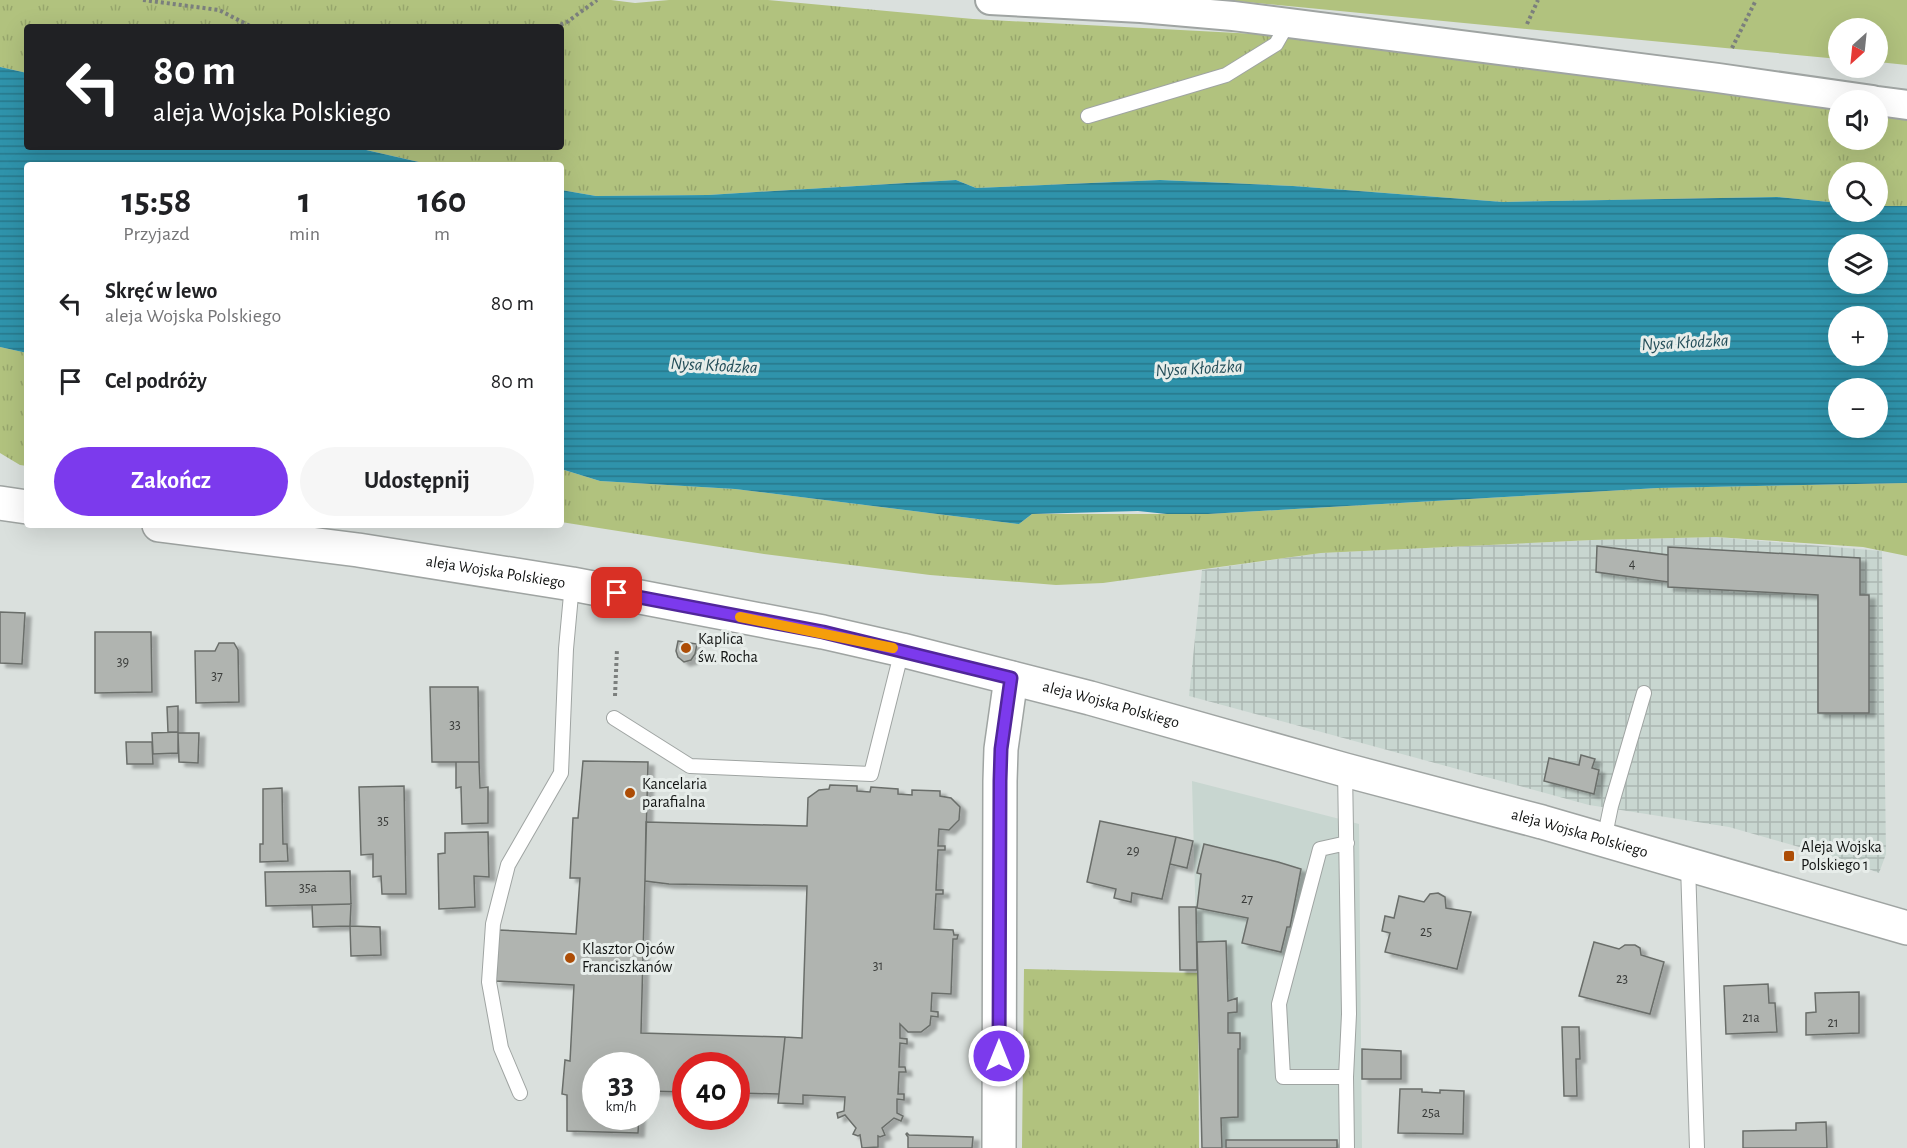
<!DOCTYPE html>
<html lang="pl">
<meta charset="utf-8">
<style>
:root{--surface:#fff;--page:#f6f6f6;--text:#202124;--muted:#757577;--accent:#7c3aed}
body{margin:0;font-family:"Alegreya Sans",sans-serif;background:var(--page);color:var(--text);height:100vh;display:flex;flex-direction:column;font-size:22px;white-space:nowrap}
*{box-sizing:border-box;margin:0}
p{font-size:20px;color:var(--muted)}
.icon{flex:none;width:33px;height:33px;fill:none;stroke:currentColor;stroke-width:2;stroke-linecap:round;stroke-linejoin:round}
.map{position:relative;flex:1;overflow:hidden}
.side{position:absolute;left:24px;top:162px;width:540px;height:366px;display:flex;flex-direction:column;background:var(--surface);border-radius:6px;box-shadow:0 6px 24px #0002}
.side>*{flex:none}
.top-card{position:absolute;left:24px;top:24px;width:540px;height:126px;border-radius:6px;box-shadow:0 6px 24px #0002;background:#202124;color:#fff;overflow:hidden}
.needle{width:39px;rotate:207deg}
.tools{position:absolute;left:1828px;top:18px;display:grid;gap:12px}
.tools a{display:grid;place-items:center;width:60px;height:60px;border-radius:50%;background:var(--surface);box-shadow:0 6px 24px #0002;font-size:30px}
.speed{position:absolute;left:582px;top:1052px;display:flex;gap:12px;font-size:30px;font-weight:700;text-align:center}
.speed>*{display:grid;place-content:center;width:78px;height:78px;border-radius:50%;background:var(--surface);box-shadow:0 6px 24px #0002;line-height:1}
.speed small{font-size:15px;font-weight:400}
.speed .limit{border:9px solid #d22;background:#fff;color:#111}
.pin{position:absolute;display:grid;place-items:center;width:51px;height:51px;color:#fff;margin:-26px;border-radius:12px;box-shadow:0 3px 9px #0006}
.me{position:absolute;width:66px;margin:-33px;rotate:0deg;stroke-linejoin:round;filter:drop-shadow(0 0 4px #0008)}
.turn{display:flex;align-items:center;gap:21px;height:126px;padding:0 30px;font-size:27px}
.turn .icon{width:78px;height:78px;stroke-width:2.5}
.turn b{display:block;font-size:42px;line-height:51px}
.eta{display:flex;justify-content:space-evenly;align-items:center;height:102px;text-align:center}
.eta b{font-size:36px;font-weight:700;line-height:42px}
.primary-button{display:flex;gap:12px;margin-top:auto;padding:12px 30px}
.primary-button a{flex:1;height:69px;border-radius:36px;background:var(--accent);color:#fff;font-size:24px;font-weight:700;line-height:69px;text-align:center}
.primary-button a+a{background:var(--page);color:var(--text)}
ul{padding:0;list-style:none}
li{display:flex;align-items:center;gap:18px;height:78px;padding:0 30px}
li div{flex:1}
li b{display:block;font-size:22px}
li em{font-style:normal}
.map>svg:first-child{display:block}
</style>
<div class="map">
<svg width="1907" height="1148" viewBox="0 0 1907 1148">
<defs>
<pattern id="industrial-grid" width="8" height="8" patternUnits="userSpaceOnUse" patternTransform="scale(1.5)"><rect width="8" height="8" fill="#c8d6d0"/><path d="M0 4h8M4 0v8" fill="none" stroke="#abb7b2"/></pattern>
<pattern id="grass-tufts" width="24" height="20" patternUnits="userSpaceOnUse" patternTransform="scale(1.5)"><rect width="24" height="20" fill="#b1c27e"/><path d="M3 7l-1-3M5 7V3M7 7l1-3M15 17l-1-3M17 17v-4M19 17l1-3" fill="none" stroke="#97a66c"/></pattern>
<pattern id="water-rules" width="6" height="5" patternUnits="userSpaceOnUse" patternTransform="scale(1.5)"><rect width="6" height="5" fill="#2f93ab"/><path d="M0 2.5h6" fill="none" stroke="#27778a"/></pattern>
<filter id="shadow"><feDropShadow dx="6" dy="4" stdDeviation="1.5" flood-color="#0004"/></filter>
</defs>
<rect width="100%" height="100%" fill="#dae0dd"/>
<path fill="#c8d6d0" d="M1192,781l167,43 3,324h-160z"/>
<path fill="url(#industrial-grid)" d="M1716,537l166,14 4,303 -7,19 -34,-13 -116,-33 -140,-22 -400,-109 13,-126 119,-17 271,-13z"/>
<path fill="url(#grass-tufts)" d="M0,0h611l24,3 34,-3h99l205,19 283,15 583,75v31h39v-26l29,3v89h-29v-34h-39v31l-62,-6 -274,5 -210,-16 -133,-6 -184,8 -20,-8 -248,15 -112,1 -35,-6v-25h-129l-79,-18h208v-120h-534v46l-27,-6z
M0,347l27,6v113l-7,-1 -20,-12z
M561,469l39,12 135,8 284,35 13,-10h176l450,-26 249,-5v73l-44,-9 -147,-10 -124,3 -271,13 -218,30 -47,2 -126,-10 -166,-21 -203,-32z
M1024,969l174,4 1,175h-177z"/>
<path fill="#b1c27e" d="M1225,0h682v65l-29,-3v-34h-39v31z"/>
<path fill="url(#water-rules)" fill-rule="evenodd" d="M0,67l27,6v74h326l79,18h-405v188l-27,-6z
M956,180l20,8 184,-8 133,6 210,16 274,-5 62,6v9h39v-6h29v277l-249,5 -450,26h-41l-29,-3 -106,3 -13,10 -284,-35 -135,-8 -39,-12v-279l35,6 112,-1zM1839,244h39v40h-39zM1839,316h39v40h-39zM1839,388h39v40h-39z"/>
<path fill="#b0b4b0" stroke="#6a6e6a" stroke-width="1.5" filter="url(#shadow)" d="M1597,546l71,9v27l-72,-10z
M1668,547l192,11v37h9v118h-51v-118l-150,-8z
M0,612l25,1 -3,51 -22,-1z
M95,632h56l1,60 -57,1z
M678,641l19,3 -2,10 -4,6 -7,2 -6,-5 -2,-6z
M219,643h15l4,7 1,52 -43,1 -1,-52h20z
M430,687h48l1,75h-47z
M178,706v26h-10l-1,-25z
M178,732v21l-25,1 -1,-21z
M178,733h21l-1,30 -19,-1z
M126,742h26l1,22h-26z
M1581,755l14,4 -3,9 7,2 -5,24 -50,-13 5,-23 30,7z
M583,761l65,1 -7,271 144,4 -6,57 -43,-1v-28h-50v27l-40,-1v-26h-50v51h43l-1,17 -71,-2v-36l-5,-1 3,-34 5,1 4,-76 -78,-4 3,-51 77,4 4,-56h-10l3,-60h5z
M456,762h23l1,26 8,-1v36l-26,1 -1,-37 -5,1z
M830,785l27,1v5l13,1 1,-5 27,2v5l14,1v-5l28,1v5l11,2 9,9 -1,13 -10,10 -10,-1 -1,17h7v4h-7l-2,40h7v4h-7l-2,35 19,1 1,5h4l-1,4h-4l-2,55 -19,-1 -1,18 7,1v5l-7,-1 -1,9 -9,7h-13l-8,-8v14l7,1v5l-7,-1 -1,24h6l1,5h-7l-1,22h6v6l-7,-1v14l6,3 -2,5 -7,-3 -12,10 3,7 -5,2 -2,-1v11l-16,1 -2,-13 -2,1 -5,-2 3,-6 -11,-13 -7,3 -1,-5 7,-2 1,-14 -42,-2v9l-25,-1 7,-66 17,1 5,-152 -138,-2 -24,-3 1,-59 161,4 1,-28 11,-8 10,-1z
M404,786l2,108h-24l-1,-18 -8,1v-23l-12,1 -2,-68z
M282,788l1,56h4l1,17 -28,1v-18h3v-55z
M1100,821l76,16 -14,62 -30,-6 -1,9 -17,-4 2,-9 -29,-7z
M488,832l1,45 -15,-1 1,31 -36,2 -1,-55 7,-1v-20z
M1176,837l17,4 -6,27 -17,-4z
M1204,844l74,18 23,7 -11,58h-3l-6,25 -39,-9 6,-25 -51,-10 4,-34 -4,-1z
M350,871l1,33 -85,2 -1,-34z
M1438,893l7,4 1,11 25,4 -14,57 -72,-17 5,-19 -8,-2 3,-15 9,2 5,-22 25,6 6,-8z
M351,904l-1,22 -37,1 -1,-22z
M1179,907h17l1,63h-17z
M350,926l30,1 1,28 -30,1z
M1226,941l2,60 9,-3v14l-9,1v20h12v16h-2v68l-17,1 1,30h-20l-5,-206z
M1594,942l25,7 6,-4h10l5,3 1,7 23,7 -14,52 -71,-18z
M1768,984l1,19h6l2,29 -51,2 -2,-48z
M1859,992v41l-53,2v-22l10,-1 -1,-19z
M1562,1027h17l1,32h-4l1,37h-13z
M1362,1049l39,2v28h-39z
M1400,1089h22v3l18,1v-3l24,1 -1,43 -65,-1z
M1826,1122l1,26h-84v-17l53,-1v-7z
M907,1133l2,2 64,2 -1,11h-64v-11l-2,-3z
M1226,1140h111v8h-111z"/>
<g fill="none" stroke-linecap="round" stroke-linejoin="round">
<g stroke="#9fa4a2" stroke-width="16">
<path id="lane" d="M1088,116l138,-41 50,-31 12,-21
M614,718l76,48 181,8 31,-124
M1345,770l4,244 -3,63 1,71
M1604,840l7,-34 33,-113
M1688,865l9,283
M1346,1077h-63l-4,-73 41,-155 27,-6
M520,1093l-19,-45 -12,-66 4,-58 15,-59 53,-92 5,-124 6,-65"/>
</g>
<g stroke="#9fa4a2" stroke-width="32">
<path id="street" d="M990,0l151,8 92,8 485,62 155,22
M1878,101l29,4"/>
</g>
<g stroke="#9fa4a2" stroke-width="36">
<g id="secondary">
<path d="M0,503l27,4"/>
<path id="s1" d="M159,525l199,25 214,34 251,48 79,18 188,48 255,72 197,52 365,106"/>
<path d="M999,1148l1,-367 1,-32 10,-71"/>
</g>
</g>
<path stroke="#7b7f7d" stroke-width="4" stroke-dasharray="3 3" stroke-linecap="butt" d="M143,0l76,10 33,17
M1527,24l11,-24
M555,27l12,-5 30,-22
M1732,48l24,-48
M615,696l2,-47"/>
<use href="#lane" stroke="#fff" stroke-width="14"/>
<use href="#street" stroke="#fff" stroke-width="28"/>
<use href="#secondary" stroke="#fff" stroke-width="33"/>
</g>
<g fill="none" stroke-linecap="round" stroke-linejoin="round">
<g stroke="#51269a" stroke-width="15">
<path id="route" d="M617,593l206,39 188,46 -10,71 -1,32 -1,275"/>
</g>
<use href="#route" stroke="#7c3aed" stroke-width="10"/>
<path stroke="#f59e0b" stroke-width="10" d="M740,617l153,31"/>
</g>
<g fill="#ad4d06" stroke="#e7edea" stroke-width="2">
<circle cx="686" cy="648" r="6"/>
<circle cx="630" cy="793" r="6"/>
<rect x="1783" y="850" width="12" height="12" rx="3"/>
<circle cx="570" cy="958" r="6"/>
</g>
<g text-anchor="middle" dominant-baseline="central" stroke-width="6" stroke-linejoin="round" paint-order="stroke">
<g font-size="14" fill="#3a3c3a">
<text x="1632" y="564">4</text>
<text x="123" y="662">39</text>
<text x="217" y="676">37</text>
<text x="455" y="725">33</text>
<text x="383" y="821">35</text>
<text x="1133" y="851">29</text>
<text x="308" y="888">35a</text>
<text x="1247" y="899">27</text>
<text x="1426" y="932">25</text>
<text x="878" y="966">31</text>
<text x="1622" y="979">23</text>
<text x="1751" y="1018">21a</text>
<text x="1833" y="1023">21</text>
<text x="1431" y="1113">25a</text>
</g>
<g font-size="16" fill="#121413" stroke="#e7edea">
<text stroke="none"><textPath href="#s1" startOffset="340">aleja Wojska Polskiego</textPath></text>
<text stroke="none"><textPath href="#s1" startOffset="970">aleja Wojska Polskiego</textPath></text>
<text stroke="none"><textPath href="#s1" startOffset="1456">aleja Wojska Polskiego</textPath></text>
</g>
<g font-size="16" fill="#121413" stroke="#e7edea" text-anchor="start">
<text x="698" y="639">Kaplica<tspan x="698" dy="18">św. Rocha</tspan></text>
<text x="642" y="784">Kancelaria<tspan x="642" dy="18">parafialna</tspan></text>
<text x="1801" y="847">Aleja Wojska<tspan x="1801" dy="18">Polskiego 1</tspan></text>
<text x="582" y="949">Klasztor Ojców<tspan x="582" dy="18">Franciszkanów</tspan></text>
</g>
<g font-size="18" font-style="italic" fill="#244e59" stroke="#e7edea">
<text transform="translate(1685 343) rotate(-3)">Nysa Kłodzka</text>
<text transform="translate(714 366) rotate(3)">Nysa Kłodzka</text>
<text transform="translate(1199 369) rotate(-3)">Nysa Kłodzka</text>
</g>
</g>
</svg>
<div class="tools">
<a><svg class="needle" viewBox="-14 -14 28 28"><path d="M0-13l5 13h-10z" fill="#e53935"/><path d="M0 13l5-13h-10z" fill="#757577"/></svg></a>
<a><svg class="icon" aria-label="sound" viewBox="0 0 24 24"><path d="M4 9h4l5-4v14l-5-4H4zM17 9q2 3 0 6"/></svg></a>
<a><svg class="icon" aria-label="search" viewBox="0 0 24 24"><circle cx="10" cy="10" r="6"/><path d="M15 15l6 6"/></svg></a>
<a><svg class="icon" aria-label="layers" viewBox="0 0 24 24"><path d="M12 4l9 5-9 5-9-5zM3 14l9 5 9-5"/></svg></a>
<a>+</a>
<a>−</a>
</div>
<div class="speed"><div>33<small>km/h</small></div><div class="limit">40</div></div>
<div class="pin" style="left:617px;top:593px;background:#d93025"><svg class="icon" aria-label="arrive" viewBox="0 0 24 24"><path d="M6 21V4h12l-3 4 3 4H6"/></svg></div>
<svg class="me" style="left:999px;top:1056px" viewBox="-20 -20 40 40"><circle r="17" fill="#7c3aed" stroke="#fff" stroke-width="3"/><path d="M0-11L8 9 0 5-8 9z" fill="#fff"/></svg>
<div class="top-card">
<div class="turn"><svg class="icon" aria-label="left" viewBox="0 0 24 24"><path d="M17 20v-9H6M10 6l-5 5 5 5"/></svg><div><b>80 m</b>aleja Wojska Polskiego</div></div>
</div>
<section class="side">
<div class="eta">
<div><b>15:58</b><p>Przyjazd</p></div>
<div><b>1</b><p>min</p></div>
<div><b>160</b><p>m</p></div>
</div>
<ul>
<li><svg class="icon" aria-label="left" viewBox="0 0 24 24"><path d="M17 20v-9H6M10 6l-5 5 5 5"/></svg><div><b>Skręć w lewo</b><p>aleja Wojska Polskiego</p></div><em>80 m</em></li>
<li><svg class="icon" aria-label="arrive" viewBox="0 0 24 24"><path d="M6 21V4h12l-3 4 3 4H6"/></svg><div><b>Cel podróży</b></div><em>80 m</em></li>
</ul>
<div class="primary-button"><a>Zakończ</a><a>Udostępnij</a></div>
</section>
</div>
